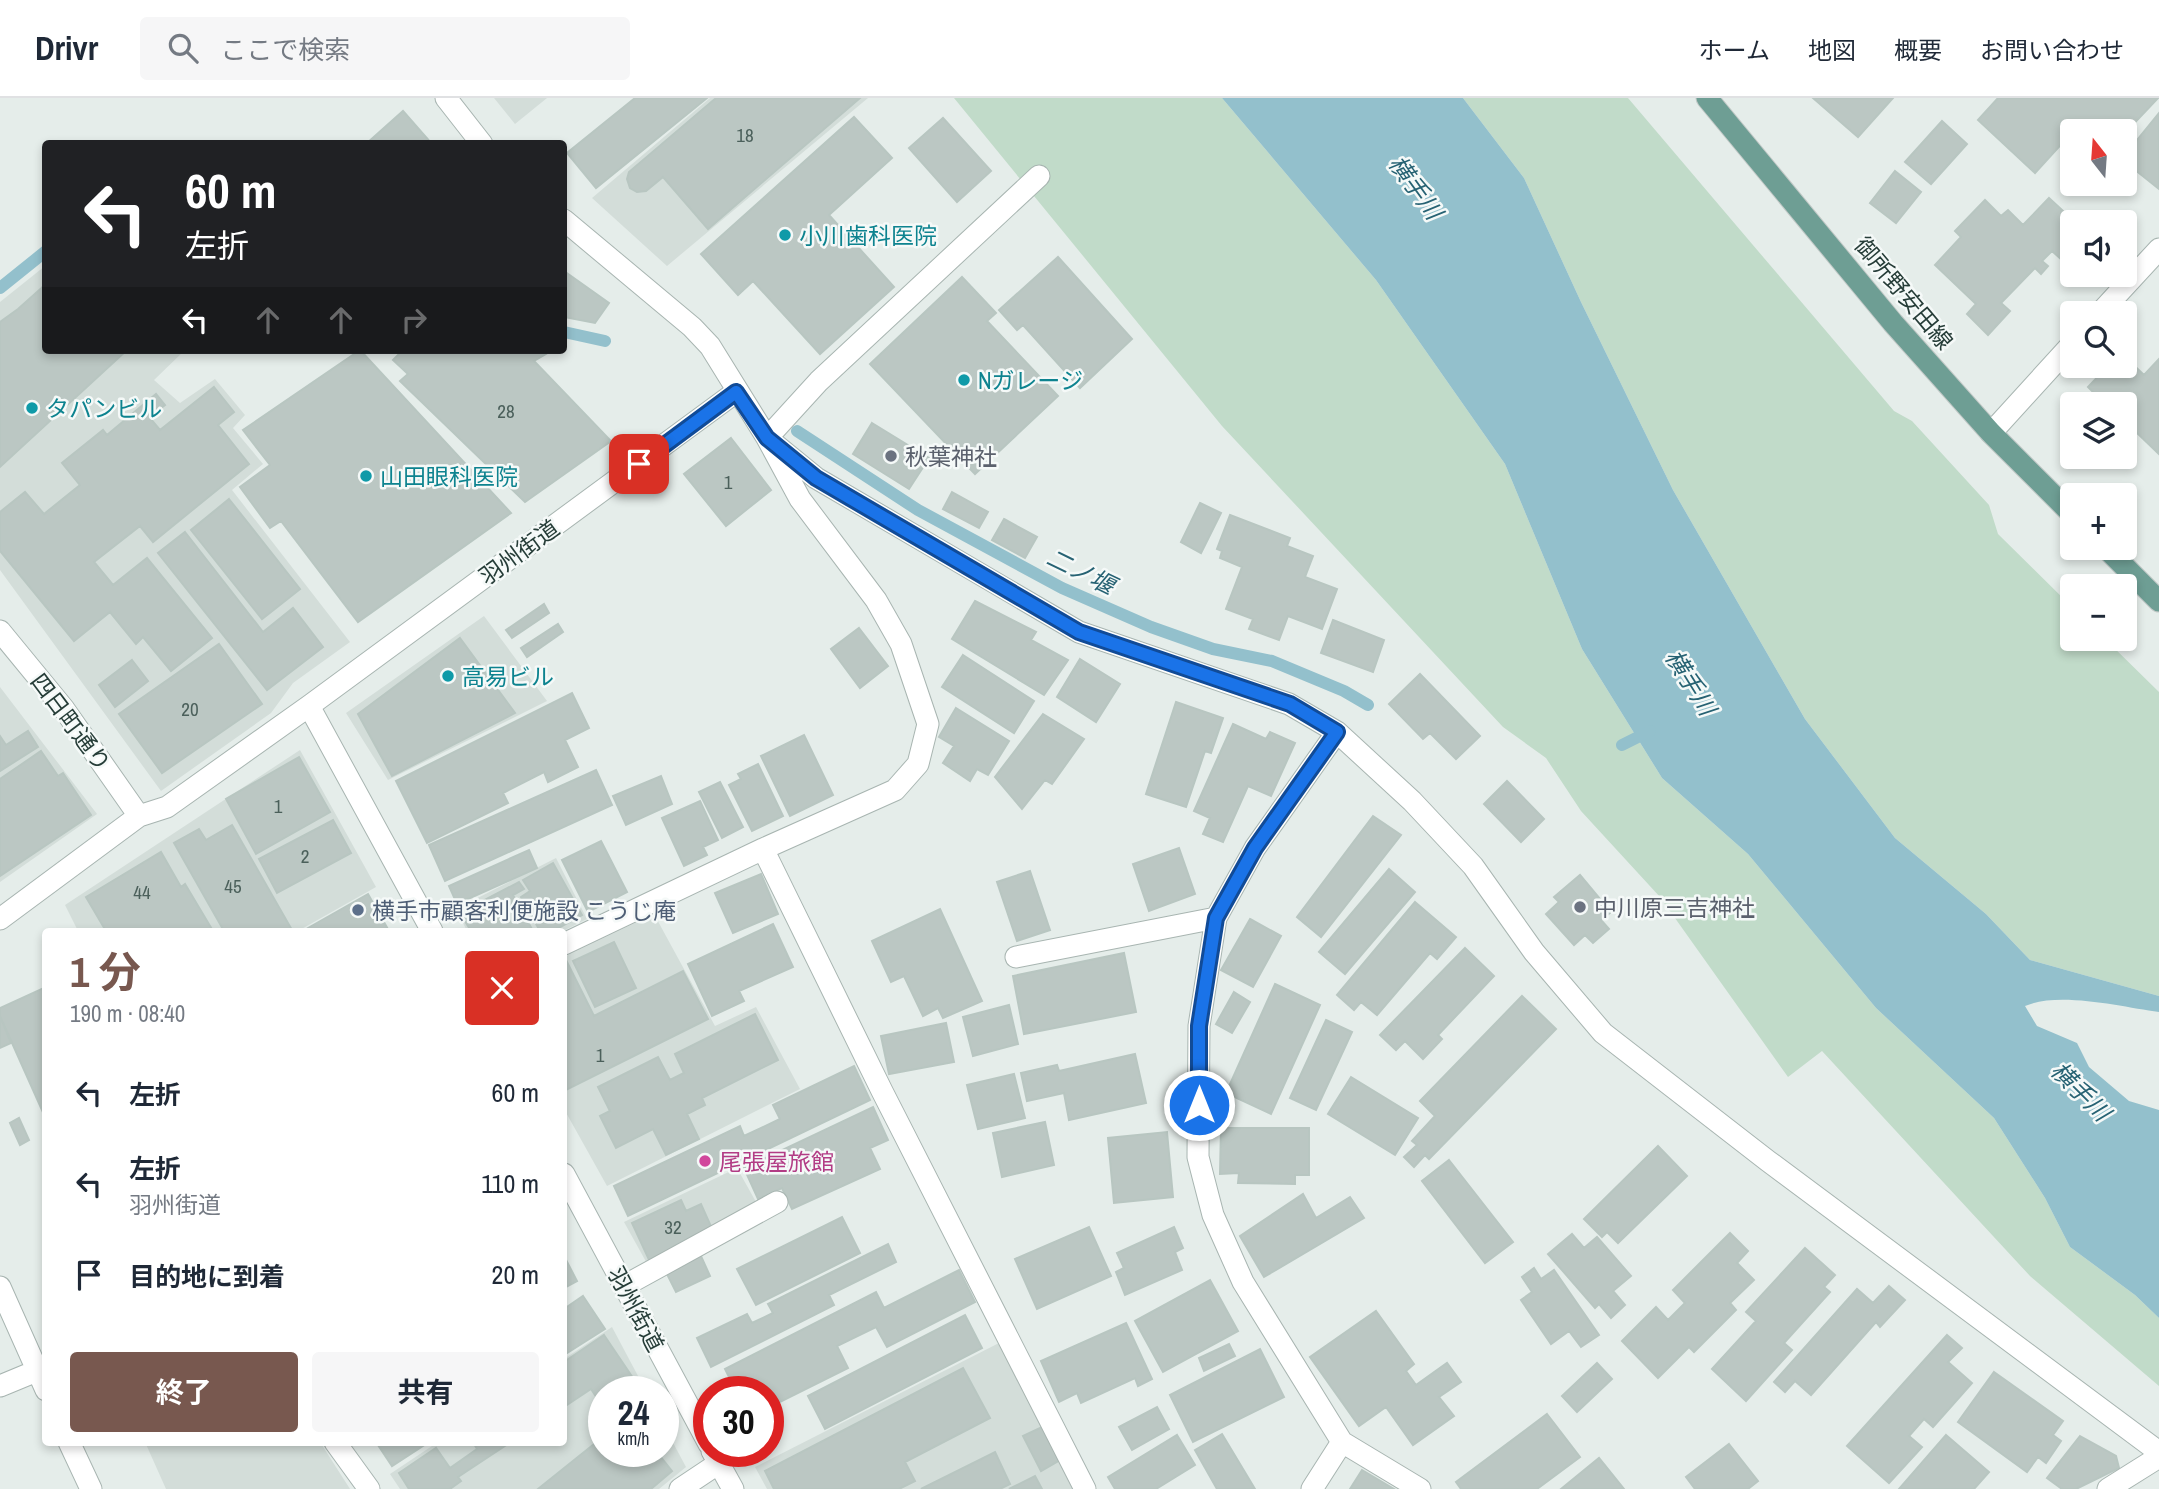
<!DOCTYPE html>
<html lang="ja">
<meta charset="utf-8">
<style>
:root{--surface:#fff;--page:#f6f6f7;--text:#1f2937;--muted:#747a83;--line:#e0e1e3;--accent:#78584f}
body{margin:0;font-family:"Archivo Narrow","Noto Sans JP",sans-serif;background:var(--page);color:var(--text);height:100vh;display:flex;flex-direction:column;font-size:26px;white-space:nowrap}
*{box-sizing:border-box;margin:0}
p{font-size:23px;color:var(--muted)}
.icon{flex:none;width:38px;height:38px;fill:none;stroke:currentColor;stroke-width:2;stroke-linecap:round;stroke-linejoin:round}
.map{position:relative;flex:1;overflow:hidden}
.panel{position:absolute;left:42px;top:830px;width:525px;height:518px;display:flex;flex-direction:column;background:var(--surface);border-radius:7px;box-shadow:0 4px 10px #0003}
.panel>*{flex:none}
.banner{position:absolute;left:42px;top:42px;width:525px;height:214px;border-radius:7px;box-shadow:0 4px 10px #0003;background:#202124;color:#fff;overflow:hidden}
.needle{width:46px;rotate:343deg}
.tools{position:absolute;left:2060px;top:21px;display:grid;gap:14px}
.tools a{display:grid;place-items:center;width:77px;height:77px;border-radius:7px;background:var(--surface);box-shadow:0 4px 10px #0003;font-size:35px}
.speed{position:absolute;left:588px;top:1278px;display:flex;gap:14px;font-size:35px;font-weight:700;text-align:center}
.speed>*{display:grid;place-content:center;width:91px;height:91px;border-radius:50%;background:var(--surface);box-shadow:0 4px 10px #0003;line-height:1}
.speed small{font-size:18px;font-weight:400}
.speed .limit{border:10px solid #d22;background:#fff;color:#111}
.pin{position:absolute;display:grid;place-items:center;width:60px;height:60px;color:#fff;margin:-30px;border-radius:14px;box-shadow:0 4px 10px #0006}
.me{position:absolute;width:77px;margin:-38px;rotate:0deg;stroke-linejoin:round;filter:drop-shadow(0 0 5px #0008)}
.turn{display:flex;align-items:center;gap:24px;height:147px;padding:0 28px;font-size:32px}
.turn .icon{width:91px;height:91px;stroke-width:2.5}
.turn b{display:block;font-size:49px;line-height:60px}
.lanes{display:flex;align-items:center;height:66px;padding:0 28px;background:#0003;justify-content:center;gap:35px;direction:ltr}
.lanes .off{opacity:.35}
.round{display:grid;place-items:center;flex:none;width:74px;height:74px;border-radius:7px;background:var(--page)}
.headline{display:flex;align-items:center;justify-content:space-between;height:119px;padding:0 28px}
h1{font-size:42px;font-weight:700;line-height:52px;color:var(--accent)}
.cta{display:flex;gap:14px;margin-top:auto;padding:14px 28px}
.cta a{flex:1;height:80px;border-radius:7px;background:var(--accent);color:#fff;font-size:28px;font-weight:700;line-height:80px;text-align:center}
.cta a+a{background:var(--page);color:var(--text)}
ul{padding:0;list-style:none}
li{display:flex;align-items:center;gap:21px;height:91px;padding:0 28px}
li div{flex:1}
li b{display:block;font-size:26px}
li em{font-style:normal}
header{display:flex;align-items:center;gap:42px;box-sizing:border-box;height:98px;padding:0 35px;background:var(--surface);border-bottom:2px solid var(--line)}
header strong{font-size:33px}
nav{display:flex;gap:38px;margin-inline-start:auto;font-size:24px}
.search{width:490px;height:63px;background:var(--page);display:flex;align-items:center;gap:18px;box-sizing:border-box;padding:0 24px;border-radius:7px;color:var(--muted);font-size:26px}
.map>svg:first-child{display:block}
</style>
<header>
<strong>Drivr</strong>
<div class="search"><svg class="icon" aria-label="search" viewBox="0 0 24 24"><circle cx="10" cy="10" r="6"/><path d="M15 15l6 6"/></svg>ここで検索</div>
<nav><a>ホーム</a><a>地図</a><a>概要</a><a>お問い合わせ</a></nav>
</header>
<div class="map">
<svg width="2159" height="1391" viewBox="0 0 2159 1391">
<rect width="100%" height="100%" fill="#e5edea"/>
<path fill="#d3ddd9" d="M494,0h53l-32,26z
M710,0h158l-201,168 -75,-68z
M45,168l1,84h139l-31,30 26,23 35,-24 30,36 -12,13 30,36 -31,26 118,152 -57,41 -22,30 -110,78 -161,-221v-268z
M484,518l63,85 -159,79 -42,-67z
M0,589l97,127 -97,68z
M300,652l76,137 -78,44h-220l-13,-26z
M556,760l31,61 -24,12h-96l-11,-22z
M654,816l61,112 41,-19 44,82 -193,97 -43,-77v-152z
M737,1070l28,50 -111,58 -30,-54z
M612,1229l34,64h-42v60h59v-27l23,43 -27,22h-259l-10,-15 48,-32h126v-83z
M999,1245l80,146h-312l-12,-22z
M145,1344h175l30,47h-184z"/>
<path fill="#c1dbc9" d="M954,0h268l154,182 129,184 77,185 80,129 86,76 128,154 118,110 51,80 25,49 65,48 24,23v68l-129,-110 -208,-225 -34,26 -128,-180 -79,-86 -35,-53 -43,-31 -281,-301z
M1463,0h165l266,313 18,10 77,84 9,29 74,73v32h33l54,53v304l-129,-36 -44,-46 -91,-76 -90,-119 -132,-229 -92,-188 -57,-124z"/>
<path fill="#93c0cc" d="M1222,0h241l61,80 57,124 92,188 132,229 90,119 91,76 44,46 129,36v16c-37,-5 -100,-21 -134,-6l12,20 40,17 12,24 40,34 30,9v208l-24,-23 -65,-48 -25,-49 -51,-80 -118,-110 -128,-154 -86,-76 -80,-129 -77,-185 -129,-184z"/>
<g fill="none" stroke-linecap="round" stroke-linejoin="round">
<path stroke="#93c0cc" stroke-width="12" d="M0,190l46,-37
M564,234l41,9
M797,333l121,79 144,78 89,39 62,22 59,12 72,30 24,14
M1622,647l28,-14"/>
</g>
<path fill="#bbc7c3" stroke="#b8c6c1" stroke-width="2" d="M635,0h72l-111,90 -29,-35z
M716,0h144l-152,131 -45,-52 -17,14 -9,1 -7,-4 -3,-9 2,-7z
M1813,0h80l-35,39z
M1998,0h160l-34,36v-3h-52v13l-6,-5 -31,34 -57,-53z
M403,13l29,33h-66z
M2159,15v76l-35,-28v-5z
M854,19l38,41 -63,57 65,72 -74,67 -67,-73 -15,14 -37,-41z
M943,20l48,53 -34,31 -48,-54z
M1942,23l25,23 -36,40 -26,-22z
M1895,73l26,21 -25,31 -26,-20z
M2049,100l26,24h-3v27l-10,11 -10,-9 -10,10 6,5 -7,8 -6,-6 -34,35 9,8 -22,24 -21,-21 9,-10 -41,-39 26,-28 -6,-6 30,-31 16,16 7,-6 15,15z
M1058,159l74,82 -52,49 -57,-63 -6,5 -18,-20z
M564,173l45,32 -14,20 -31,-6z
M962,179l34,36 -9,8 71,75 -83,78 -105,-110z
M46,186v66h81l-127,117v-145l18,-13z
M360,252l151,163 -153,109 -77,-101 -11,7 -30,-41 30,-22 -27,-35z
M403,252h140l3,4 -12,7 77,80 -86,61 -125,-121 8,-7 -15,-14z
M2124,258l20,19 15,-16v95l-25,-24 -10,10v-13l3,-2 -3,-3v-18h-43l12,-12 -5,-5 20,-21h16z
M214,289l20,25 -16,13 31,39 -96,78 -13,-16 -46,36 19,23 34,-27 65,80 -41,33 -28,-34 -7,7 -26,-32 -36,29 -74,-90v-39l25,-20 19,22 36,-29 -18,-22 41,-33 4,5 49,-41 9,11 -16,12 11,13z
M872,325l57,35 -20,31 -56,-35z
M731,340l40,52 -45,36 -42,-52z
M952,394l36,20 -9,16 -36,-19z
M229,401l71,90 -38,30 -71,-89z
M1200,405l21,10 -20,40 -20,-11z
M1230,417l60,23 -3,8 26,10 -8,21 32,12 -15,40 -34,-13 -9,24 -30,-11 4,-10 -27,-10 16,-42 -22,-9 2,-7 -5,-2z
M1004,421l33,18 -12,21 -33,-18z
M185,434l78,100 30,-24 30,39 -56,43 -109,-137z
M975,503l61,31 -5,8 37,20 -24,35 -92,-56z
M544,506l5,9 -37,25 -6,-8z
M1333,522l51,20 -11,32 -52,-19z
M558,526l5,8 -36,25 -6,-9z
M859,530l29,38 -28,22 -29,-39z
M460,540l55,75 -123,63 -34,-62z
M219,546l43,60 -100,69 -43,-59z
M963,557l71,46 -20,32 -72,-46z
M1080,561l40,25 -24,38 -39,-25z
M132,562l16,21 -33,26 -16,-22z
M1420,576l60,62 -24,23 -26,-26 -7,6 -34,-35z
M572,595l17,35 -24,12 13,27 -30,15 -4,-10 -41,21 5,10 -81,40 -31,-62z
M1176,604l47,16 -12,35 -6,-2 -19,56 -40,-13z
M956,610l53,33 -21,34 -11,-6 -7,12 -27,-18 11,-17 -15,-9z
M1043,616l41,25 -32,45 -7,-4 -23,29 -27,-32z
M1233,626l33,15 4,-7 25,11 -24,53 -23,-10 -25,56 -20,-8 7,-16 -16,-7z
M28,633l10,16 -38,24v-35l6,9z
M804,637l29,60 -43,21 -29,-60z
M41,653l17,25 5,-3 28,42 -91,61v-97z
M299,659l31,55 -74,42 -30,-55z
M758,666l25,52 -31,15 -23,-46 12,-6 -3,-5z
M596,672l16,35 -167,76 -16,-36z
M661,678l11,28 -46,21 -13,-29z
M1507,683l37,38 -23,23 -37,-38z
M720,684l23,45 -21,11 -23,-46z
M700,703l18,39 -15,7 4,8 -23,11 -22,-48z
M1373,718l28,19 -80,102 -24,-20z
M333,722l18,33 -74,40 -18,-34z
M232,727l60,105 -2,1h-66l-50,-88 25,-14 7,11z
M601,743l26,51 -39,20 -26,-52z
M1179,750l16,46 -46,17 -16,-47z
M529,752l8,18 -80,36 -8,-18z
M161,754l20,35 4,-3 28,47h-107l-20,-34z
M553,765l29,52 -29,16h-13l-19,-34 9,-6 -7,-11z
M1389,771l26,23 -70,82 -26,-22z
M1030,773l20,59 -33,11 -20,-59z
M761,776l17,40 -45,19 -18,-40z
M1580,777l31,37 -10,8 8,9 -16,14 -8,-8 -11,10 -28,-31 13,-12 -5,-5z
M519,784l5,7 -11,6 20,36h-62l-11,-18z
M368,796l21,37h-79l-2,-3z
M1415,804l41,35 -19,22 -7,-6 -53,62 -16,-13 -7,8 -17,-15z
M940,811l42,92 -39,17 -5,-10 -15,8 -19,-40 -13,6 -19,-41z
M1250,821l31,17 -28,51 -32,-17z
M773,826l20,43 -54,24 5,10 -32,15 -24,-52z
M614,844l22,46 -41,19 -22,-46z
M1465,850l29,28 -56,59 4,4 -19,20 -18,-18 -9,9 -16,-15z
M1124,855l12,59 -112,22 -11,-58z
M566,862l28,56 89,-45 25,48 -144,72v-129z
M1275,886l45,21 -49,109 -45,-21z
M46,889v132l-46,-103v-8z
M1234,894l16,10 -18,31 -16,-9z
M1522,898l34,33 -127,130 -4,-4 -11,12 -10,-10 13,-12 -5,-4 23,-25 -15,-15z
M1009,907l9,39 -45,12 -10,-39z
M755,916l23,46 -76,38 3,7 -18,9 12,25 -33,16 -13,-26 -37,19 -16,-32 10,-5 -12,-24 60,-30 12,23 14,-7 -9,-19z
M0,918l11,27 -11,5z
M1326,922l26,12 -36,78 -26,-12z
M946,925l8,39 -65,12 -8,-38z
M1135,956l11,49 -77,17 -5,-27 -37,8 -6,-28 36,-8 2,6z
M854,968l16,34 -242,116 -14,-30 126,-60 4,10 36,-17 -7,-14z
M1014,976l11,44 -47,11 -11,-44z
M1351,979l67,41 -23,37 -67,-41z
M873,1009l15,33 -18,8 10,21 -88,40 -10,-21 -24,11 -14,-31z
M19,1020l10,22 -9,5 -10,-22z
M1045,1024l9,43 -52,12 -9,-44z
M1221,1030h88v47h-14v9l-57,-1 1,-10 -19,1z
M1167,1034l6,65 -59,6 -6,-65z
M1658,1048l29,30 -69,67 -11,-11 -5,5 -18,-18z
M1449,1062l64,82 -28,21 -63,-82z
M1303,1096l13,24 34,-21 14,21 -100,59 -24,-41z
M681,1102l5,11 15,-7 12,27 -63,31 -18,-39z
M842,1119l18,36 -104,52 -19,-36z
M1089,1129l22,49 -74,33 -22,-50z
M1174,1129l9,21 -8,4 7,18 -57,25 -9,-23 8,-4 -7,-15z
M1730,1135l18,18 -11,12 17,17 -24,23 6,7 -42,42 -5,-5 -31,31 -36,-37 34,-34 12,13 17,-17 -12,-13z
M1572,1136l12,14 13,-11 34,39 -18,15 12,14 -14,13 -12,-14 -4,4 -47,-54z
M888,1146l8,18 -67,33 5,10 -123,62 -14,-29 50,-24 5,9 21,-10 -5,-9z
M1805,1150l30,27 -11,12 6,5 -46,51 8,7 -46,51 -34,-32 44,-48 -10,-9z
M700,1156l10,22 -34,16 -11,-22z
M564,1158l13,25 -13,7z
M1534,1170l7,11 13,-9 45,65 -18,12 -12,-16 -18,13 -30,-44 11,-8 -10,-15z
M959,1172l16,32 -88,45 -11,-20 -39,19 11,22 -80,40v-17h-32l-11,-22 151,-77 8,16z
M1210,1182l28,51 -75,41 -28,-51z
M1889,1188l16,14 -25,27 -4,-5 -65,73 -16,-14 -10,11 -11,-10 83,-93 16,14z
M583,1198l22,33 -41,26v-46z
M1376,1213l38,53 -8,7 10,14 31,-22 14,19 -22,15 15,19 -41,29 -27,-38 -27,19 -49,-69z
M965,1217l17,33 -157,81 -17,-33z
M1126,1225l26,56 -14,7 -3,-8 -54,25 -4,-10 -18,9 -18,-41z
M604,1237l31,46 -15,10h-16v11l-3,2 -10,-15 -27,18v-45z
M1947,1237l15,13 -14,14 24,21 -39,44 -9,-8 -15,17 13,11 -33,36 -42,-37z
M1229,1246l6,12 -31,15 -5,-13z
M1260,1251l24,48 -91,45 -23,-47z
M1597,1265l15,16 -35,33 -15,-16z
M963,1270l27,50 -85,44 10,19 -16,8h-125l-9,-18z
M1994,1274l69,49 -10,14 8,6 -15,22 -8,-6 -11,15 -69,-50z
M1157,1309l12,22 -37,21 -13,-23z
M1547,1316l33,43 -43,32h-76l-5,-7z
M1042,1329l18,33 -19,11 -18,-35z
M1222,1336l33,55h-38l-22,-39z
M1177,1337l18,30 -39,24h-41l-7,-12z
M1946,1337l43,37 -15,17h-75z
M604,1338v15h52l16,20 -21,18h-113z
M2080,1338l36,20 3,12 -43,21h-14l-15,-11z
M376,1344h53l-37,24z
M473,1344h38l-53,35 3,4 -11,8h-41l-10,-16 37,-25 14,20 27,-19z
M1729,1346l29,37 -10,8h-53l-9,-12z
M995,1354l15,32 -10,5h-79z
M1599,1360l25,31h-63z
M1362,1372l32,19h-44z
M1035,1378l7,13h-33z"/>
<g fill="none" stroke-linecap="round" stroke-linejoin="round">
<g stroke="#a8b5b1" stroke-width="23">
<path id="minor" d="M446,0l36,46
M564,122l128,107 18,19 57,92 49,40 263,154 210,72 48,28 75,69 61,65 61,86 69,81 165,128 391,291
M2100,215l59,-64
M1991,335l81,-89
M0,533l64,78 75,107
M309,608l123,225
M1337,634l-82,116 -39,70 -17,108 -1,131 15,58 30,67 99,160 78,47
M763,751l119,242 203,398
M0,821l139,-103 28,-9 142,-101 427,-314
M564,846l199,-95 132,-59 23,-26 10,-40 -27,-80 -25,-44 -76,-101 -33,-61 52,-57 220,-205
M1016,859l200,-39
M564,1076l145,270
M624,1188l153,-84
M0,1189l46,103
M0,1288l46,-19
M69,1344l22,47
M335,1344l34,47
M712,1353l21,38
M680,1391l39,-26
M1312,1391l30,-47
M2108,1391l51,-32"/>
</g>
<g stroke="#c2c9c7" stroke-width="23">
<path id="major" d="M1707,0l186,225 98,110 81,81
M2106,450l53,53"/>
</g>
<use href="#minor" stroke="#fff" stroke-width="21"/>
<use href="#major" stroke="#6e9e94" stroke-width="21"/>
</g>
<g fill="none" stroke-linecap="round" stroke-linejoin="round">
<g stroke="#114b97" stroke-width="18">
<path id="route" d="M639,366l97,-72 31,46 49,40 263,154 211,72 47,28 -82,116 -39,70 -17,108v79"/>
</g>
<use href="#route" stroke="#1a73e8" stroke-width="12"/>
</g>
<g fill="#0f9aa8" stroke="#f5f9f8" stroke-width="2.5">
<circle cx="785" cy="137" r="7"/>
<circle cx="964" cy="282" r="7"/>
<circle cx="32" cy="310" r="7"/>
<circle cx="366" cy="378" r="7"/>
<circle cx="448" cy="578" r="7"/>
</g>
<g fill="#6b7280" stroke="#f5f9f8" stroke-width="2.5">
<circle cx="891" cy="358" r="7"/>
<circle cx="1580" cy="809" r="7"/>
</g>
<circle fill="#5c6f8a" stroke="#f5f9f8" stroke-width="2.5" cx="358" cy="812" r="7"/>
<circle fill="#d1479c" stroke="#f5f9f8" stroke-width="2.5" cx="705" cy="1063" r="7"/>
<g text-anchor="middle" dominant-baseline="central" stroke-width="5" stroke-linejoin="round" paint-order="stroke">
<g font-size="19" fill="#4b605b">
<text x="745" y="37">18</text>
<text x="506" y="313">28</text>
<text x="728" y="384">1</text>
<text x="190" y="611">20</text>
<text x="278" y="708">1</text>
<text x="305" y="758">2</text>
<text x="233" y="788">45</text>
<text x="142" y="794">44</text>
<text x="600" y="957">1</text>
<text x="673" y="1129">32</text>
</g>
<g font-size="23" fill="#0d838f" stroke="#f5f9f8" text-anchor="start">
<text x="799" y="137">小川歯科医院</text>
<text x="978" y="282">Nガレージ</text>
<text x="46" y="310">タパンビル</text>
<text x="380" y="378">山田眼科医院</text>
<text x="462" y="578">高易ビル</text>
</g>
<g font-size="23" fill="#263d38" stroke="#f5f9f8">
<text transform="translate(1904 195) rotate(50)">御所野安田線</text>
<text transform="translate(519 454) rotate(-36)">羽州街道</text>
<text transform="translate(71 624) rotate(53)">四日町通り</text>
<text transform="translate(636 1211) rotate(62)">羽州街道</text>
</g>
<g font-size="23" fill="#5b616d" stroke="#f5f9f8" text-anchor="start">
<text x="905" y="358">秋葉神社</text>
<text x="1594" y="809">中川原三吉神社</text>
</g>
<g font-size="23" fill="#4e5e75" stroke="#f5f9f8" text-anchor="start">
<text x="372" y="812">横手市顧客利便施設 こうじ庵</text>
</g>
<g font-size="23" fill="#b23c85" stroke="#f5f9f8" text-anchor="start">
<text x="719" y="1063">尾張屋旅館</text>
</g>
<g font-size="24" font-style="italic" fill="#266273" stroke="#f5f9f8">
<text transform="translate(1416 89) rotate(54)">横手川</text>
<text transform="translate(1081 473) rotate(26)">二ノ堰</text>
<text transform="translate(1691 584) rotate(58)">横手川</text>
<text transform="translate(2081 993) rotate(45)">横手川</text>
</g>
</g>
</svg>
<div class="tools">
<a><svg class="needle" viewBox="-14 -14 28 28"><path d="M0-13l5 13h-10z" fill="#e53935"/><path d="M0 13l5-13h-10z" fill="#747a83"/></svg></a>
<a><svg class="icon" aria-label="sound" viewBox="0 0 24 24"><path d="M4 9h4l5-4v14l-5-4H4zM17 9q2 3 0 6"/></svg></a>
<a><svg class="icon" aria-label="search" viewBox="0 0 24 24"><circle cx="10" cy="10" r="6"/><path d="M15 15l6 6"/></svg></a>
<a><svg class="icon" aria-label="layers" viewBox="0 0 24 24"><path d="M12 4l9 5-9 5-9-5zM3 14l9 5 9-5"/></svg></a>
<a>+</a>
<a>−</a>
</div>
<div class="speed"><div>24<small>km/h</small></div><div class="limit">30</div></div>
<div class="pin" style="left:639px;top:366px;background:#d93025"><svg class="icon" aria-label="arrive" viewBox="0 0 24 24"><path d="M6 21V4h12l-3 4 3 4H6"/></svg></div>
<svg class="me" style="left:1199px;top:1007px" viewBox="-20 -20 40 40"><circle r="17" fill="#1a73e8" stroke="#fff" stroke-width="3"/><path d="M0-11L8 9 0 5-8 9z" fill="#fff"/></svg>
<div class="banner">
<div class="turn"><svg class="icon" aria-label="left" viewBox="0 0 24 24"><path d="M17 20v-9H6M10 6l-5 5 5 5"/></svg><div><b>60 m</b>左折</div></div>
<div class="lanes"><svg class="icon" aria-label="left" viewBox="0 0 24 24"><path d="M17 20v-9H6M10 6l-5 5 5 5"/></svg><svg class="icon off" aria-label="ahead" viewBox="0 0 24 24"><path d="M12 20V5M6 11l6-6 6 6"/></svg><svg class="icon off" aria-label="ahead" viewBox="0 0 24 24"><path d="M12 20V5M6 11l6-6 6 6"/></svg><svg class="icon off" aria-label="right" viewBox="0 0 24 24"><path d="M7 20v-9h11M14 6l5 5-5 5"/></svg></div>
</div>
<section class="panel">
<div class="headline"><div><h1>1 分</h1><p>190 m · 08:40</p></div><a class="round" style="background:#d93025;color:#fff"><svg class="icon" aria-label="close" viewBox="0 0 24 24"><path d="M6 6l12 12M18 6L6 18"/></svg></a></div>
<ul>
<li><svg class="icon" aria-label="left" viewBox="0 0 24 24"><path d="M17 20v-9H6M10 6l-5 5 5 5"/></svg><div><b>左折</b></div><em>60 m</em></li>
<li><svg class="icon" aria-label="left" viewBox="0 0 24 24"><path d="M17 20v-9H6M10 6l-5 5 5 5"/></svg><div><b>左折</b><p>羽州街道</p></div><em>110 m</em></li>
<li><svg class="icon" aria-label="arrive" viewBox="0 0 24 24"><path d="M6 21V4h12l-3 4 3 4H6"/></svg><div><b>目的地に到着</b></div><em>20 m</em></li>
</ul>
<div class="cta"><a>終了</a><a>共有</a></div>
</section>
</div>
